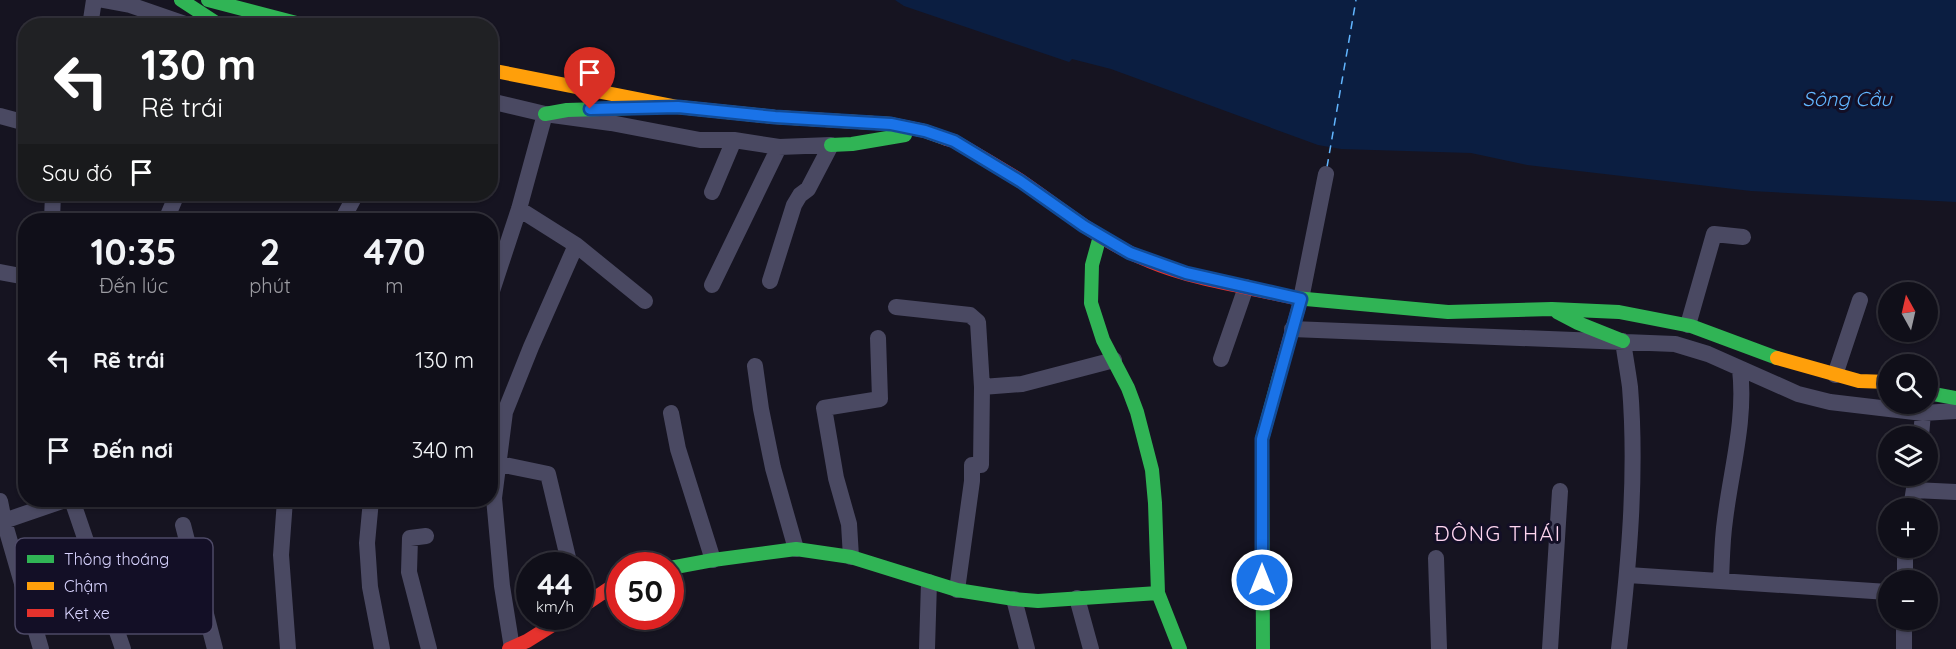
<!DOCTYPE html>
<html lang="vi">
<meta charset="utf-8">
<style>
:root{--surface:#100f19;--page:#191822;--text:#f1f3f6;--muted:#9c9ca2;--line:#302f38}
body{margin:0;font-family:Quicksand,sans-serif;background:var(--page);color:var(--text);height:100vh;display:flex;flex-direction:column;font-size:22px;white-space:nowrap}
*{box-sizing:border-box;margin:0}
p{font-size:20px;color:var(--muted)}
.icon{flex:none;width:33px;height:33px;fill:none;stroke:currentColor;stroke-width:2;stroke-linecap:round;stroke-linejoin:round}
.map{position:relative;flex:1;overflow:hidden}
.panel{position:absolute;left:18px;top:213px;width:480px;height:294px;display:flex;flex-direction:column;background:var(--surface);border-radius:24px;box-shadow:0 2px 4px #0004,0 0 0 2px var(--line)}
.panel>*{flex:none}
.guide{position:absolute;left:18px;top:18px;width:480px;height:183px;border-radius:24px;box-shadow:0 2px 4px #0004,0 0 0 2px var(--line);background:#202124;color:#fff;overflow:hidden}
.needle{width:39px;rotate:352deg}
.fabs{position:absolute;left:1878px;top:282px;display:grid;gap:12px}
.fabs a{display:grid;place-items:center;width:60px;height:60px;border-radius:50%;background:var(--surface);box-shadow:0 2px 4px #0004,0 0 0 2px var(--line);font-size:30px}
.speed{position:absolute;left:516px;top:552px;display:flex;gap:12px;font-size:30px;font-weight:700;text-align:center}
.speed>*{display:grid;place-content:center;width:78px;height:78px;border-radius:50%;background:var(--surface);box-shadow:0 2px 4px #0004,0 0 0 2px var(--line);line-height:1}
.speed small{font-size:15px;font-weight:400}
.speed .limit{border:9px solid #d22;background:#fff;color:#111}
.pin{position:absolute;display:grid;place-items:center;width:51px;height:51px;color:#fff;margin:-62px -26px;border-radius:50% 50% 50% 0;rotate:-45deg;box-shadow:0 0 6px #0007}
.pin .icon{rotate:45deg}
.me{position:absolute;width:66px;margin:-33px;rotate:0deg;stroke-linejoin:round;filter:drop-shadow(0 0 4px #0008)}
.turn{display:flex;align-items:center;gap:21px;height:126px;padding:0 24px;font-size:27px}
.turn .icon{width:78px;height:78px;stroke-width:2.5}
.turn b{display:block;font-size:42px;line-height:51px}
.then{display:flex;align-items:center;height:57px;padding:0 24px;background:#0003;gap:12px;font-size:22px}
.eta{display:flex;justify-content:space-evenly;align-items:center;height:102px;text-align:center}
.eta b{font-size:36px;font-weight:700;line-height:42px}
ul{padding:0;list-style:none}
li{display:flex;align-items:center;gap:18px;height:90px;padding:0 24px}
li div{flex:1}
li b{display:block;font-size:22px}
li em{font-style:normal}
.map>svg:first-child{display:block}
</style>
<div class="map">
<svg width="1956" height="649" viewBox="0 0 1956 649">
<rect width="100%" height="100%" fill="#161421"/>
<path fill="#0b1e41" d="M895,0h1061v202l-205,-11 -224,-26 -56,-12 -130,-4 -23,-4 -207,-76 -39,-10 -3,3 -165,-56z"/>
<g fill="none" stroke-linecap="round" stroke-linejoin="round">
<path stroke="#62b6ff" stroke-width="1.5" stroke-dasharray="8 6" stroke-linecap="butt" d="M1327,167l29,-167"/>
<path stroke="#4a4962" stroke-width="16" d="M103,0l27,5 61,21
M90,26l4,-26
M490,101l55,13 66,9 89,17h34l45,7 52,-2 -23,44 -8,6 -6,10 -24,76
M0,116l26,7
M712,192l22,-52
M519,209l57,36 69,56
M52,220l1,-26
M166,220l11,-26
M222,220l1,-1
M342,220l14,-26
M0,272l26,5
M712,285l67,-138
M490,297l29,-88 26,-95
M1301,299l25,-125
M896,307l74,8 8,7 4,65 -1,78h-9v16l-15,109
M1688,325l26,-91 29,3
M1292,329l383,15 33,10 90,40 32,8 93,11 33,-2
M1221,359l25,-72
M755,366l6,43 12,59 23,81
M1835,375l25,-75
M982,387l40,-3 92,-24
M671,413l7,36 35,111
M1921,436l2,-23
M490,462l58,12 22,92
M1914,490l42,2
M72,500l51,149
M285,500l-4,55 7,94
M371,500l-4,43 3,44 12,62
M0,501l4,20
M1911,508l5,-32
M183,525l32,124
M426,536l-16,2 -1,34 20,77
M851,557l-2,-33 -13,-46 -12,-70 56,-9 -2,-61
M1436,558l3,91
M1628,575l260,17
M1721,580c1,-20 1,-40 4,-60 6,-50 21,-100 15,-151
M1905,580v-32
M1077,598l14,51
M1014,599l13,50
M512,648l-10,-62 -8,-88 11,-86 26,-65 45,-102
M41,649l-37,-128 61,-21
M927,649l2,-67
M1550,649l10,-158
M1619,649c10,-86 18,-175 11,-262 -2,-15 -5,-31 -7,-46
M1904,649v-29"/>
<path stroke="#30b455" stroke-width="14" d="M181,0l40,26
M208,0l100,26
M545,114l22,-4 65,-2
M831,145l21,-1 53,-9
M1100,236l-8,29 -1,38 12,37 25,48 9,24 15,58 3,33 3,90 22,56
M1295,298l153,14 104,-3 67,3 72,14 86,32
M1557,312l21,11 45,18
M1928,393l28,5
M670,568l43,-8 83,-11 55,8 106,33 57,9 24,2 120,-8
M1263,649l-1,-210 18,-66"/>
<path stroke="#ff9f0a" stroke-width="14" d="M490,70l188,37 97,10 116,7 34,7 22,8
M1777,358l82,23 29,1"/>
<path stroke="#e5322d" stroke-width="14" d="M947,139l7,2c22,13 45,26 67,40 41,28 81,62 128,80 45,19 99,26 146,37
M1280,373l21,-74
M580,608l40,-27
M509,649l18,-8 40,-25"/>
</g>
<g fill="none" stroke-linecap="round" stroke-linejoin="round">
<g stroke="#114b97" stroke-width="15">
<path id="route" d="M590,109l88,-2 97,10 116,7 34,7 29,10 66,40 64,45 46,27 56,20 115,26 -39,140v141"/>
</g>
<use href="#route" stroke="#1a73e8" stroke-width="10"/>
</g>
<g text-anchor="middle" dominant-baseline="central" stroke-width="6" stroke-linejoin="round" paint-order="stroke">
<g font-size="20" font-style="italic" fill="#62b6ff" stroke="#130f26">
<text x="1847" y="98">Sông Cầu</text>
</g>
<g font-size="21" letter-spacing="1.5" fill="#ffd6f0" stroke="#130f26">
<text x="1498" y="533">ĐÔNG THÁI</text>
</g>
</g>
<rect x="15" y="538" width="198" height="96" rx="9" fill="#130f26" stroke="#4e4a67" stroke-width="1.5"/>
<rect x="27" y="555" width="27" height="8" fill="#30b455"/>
<rect x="27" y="582" width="27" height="8" fill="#ff9f0a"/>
<rect x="27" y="609" width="27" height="8" fill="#e5322d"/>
<g font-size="16" fill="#d9d4ff">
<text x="64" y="565">Thông thoáng</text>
<text x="64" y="592">Chậm</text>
<text x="64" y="619">Kẹt xe</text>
</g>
</svg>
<div class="fabs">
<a><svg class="needle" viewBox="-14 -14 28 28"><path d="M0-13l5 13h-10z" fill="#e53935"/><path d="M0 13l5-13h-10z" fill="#9c9ca2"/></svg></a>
<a><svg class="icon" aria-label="search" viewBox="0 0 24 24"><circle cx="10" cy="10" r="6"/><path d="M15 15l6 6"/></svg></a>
<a><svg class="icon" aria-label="layers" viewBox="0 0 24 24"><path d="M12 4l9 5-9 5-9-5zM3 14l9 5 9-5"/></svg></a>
<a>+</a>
<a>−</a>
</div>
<div class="speed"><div>44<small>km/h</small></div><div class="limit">50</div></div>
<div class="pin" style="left:590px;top:109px;background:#d93025"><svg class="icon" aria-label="arrive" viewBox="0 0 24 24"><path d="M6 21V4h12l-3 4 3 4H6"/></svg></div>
<svg class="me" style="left:1262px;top:580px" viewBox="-20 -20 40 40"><circle r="17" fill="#1a73e8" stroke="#fff" stroke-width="3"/><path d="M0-11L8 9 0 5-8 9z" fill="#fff"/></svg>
<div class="guide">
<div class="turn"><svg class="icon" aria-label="left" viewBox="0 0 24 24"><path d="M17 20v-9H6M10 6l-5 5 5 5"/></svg><div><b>130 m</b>Rẽ trái</div></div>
<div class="then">Sau đó<svg class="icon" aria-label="arrive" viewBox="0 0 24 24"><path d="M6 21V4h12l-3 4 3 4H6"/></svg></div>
</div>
<section class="panel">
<div class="eta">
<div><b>10:35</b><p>Đến lúc</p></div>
<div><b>2</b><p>phút</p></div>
<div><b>470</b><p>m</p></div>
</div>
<ul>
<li><svg class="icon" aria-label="left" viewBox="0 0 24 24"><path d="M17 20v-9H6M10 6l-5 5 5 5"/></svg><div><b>Rẽ trái</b></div><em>130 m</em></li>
<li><svg class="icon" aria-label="arrive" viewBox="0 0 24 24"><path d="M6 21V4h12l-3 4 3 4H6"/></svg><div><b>Đến nơi</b></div><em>340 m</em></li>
</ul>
</section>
</div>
